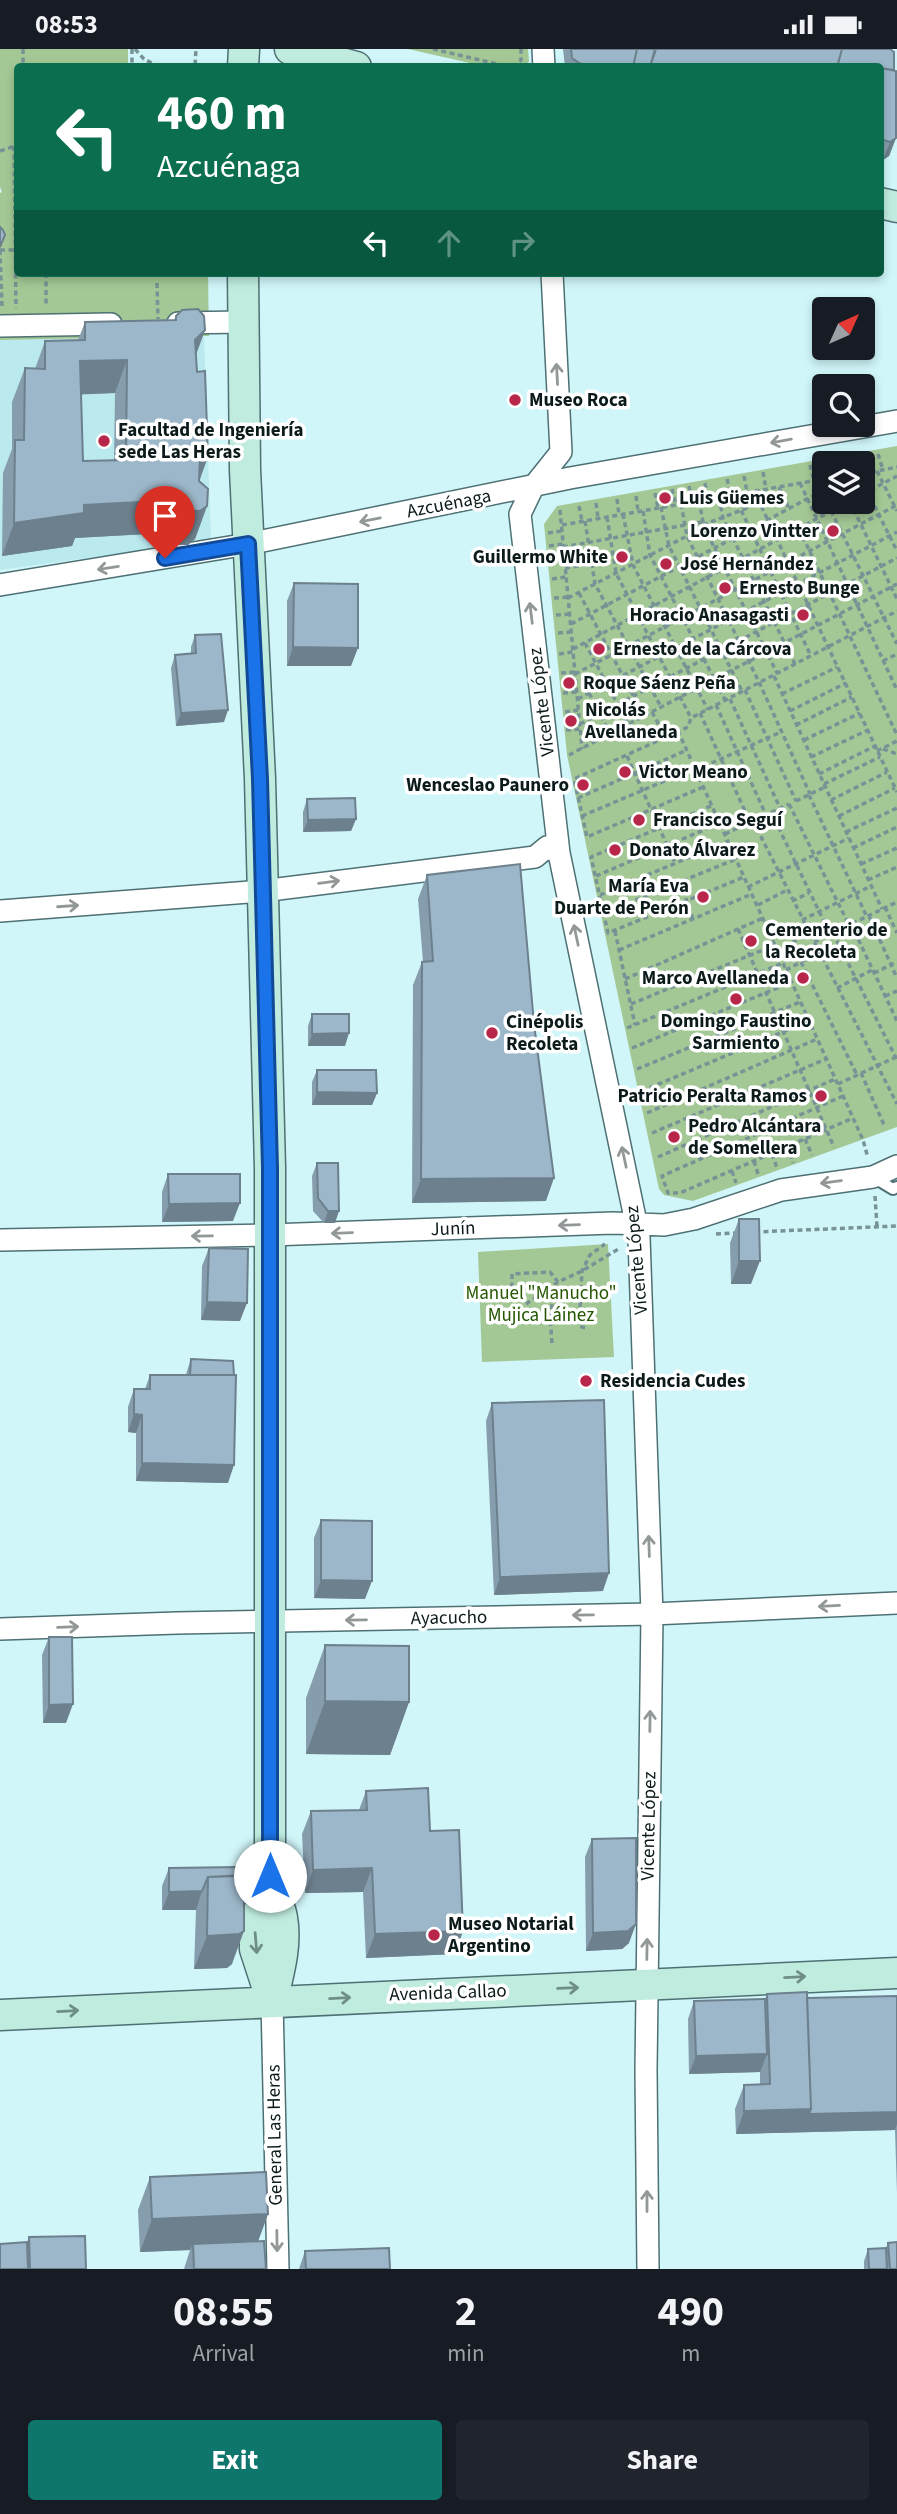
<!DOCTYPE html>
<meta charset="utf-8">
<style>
:root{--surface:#171b24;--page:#20242c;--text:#f1f3f6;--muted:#9ea1a6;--accent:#0f766e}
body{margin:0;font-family:"Source Sans 3",sans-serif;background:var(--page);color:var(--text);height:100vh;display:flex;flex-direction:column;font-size:26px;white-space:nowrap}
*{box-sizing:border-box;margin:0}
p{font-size:23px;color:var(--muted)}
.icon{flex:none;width:38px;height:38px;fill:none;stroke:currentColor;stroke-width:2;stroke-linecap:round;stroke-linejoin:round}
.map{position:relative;height:2220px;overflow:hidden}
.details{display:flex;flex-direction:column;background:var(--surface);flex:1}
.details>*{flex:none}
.guide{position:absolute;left:14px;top:14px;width:870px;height:214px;border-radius:7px;box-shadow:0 4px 10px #0003;background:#0b6e4f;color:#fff;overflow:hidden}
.needle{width:46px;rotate:45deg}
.fabs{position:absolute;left:812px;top:248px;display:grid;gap:14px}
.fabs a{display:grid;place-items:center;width:63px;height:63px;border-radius:7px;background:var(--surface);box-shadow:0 4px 10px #0003;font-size:35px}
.pin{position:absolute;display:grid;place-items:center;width:60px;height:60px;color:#fff;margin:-72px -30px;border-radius:50% 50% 50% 0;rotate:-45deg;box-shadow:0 0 7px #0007}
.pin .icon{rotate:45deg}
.me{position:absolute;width:77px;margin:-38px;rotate:0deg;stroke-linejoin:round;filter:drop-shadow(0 0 5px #0008)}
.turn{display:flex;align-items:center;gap:24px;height:147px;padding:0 28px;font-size:32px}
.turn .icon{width:91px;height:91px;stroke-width:2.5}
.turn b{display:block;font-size:49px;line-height:60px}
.lanes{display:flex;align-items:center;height:66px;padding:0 28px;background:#0003;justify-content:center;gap:35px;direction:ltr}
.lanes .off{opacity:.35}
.eta{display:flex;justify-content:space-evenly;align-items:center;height:119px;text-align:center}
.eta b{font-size:42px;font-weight:700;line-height:49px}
.cta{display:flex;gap:14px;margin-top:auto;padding:14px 28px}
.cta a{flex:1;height:80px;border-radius:7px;background:var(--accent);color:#fff;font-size:28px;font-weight:700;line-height:80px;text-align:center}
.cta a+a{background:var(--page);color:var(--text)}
.status{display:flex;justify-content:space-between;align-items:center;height:49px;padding:0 35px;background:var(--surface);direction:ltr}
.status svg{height:19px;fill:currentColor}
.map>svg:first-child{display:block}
</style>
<div class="status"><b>08:53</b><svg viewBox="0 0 49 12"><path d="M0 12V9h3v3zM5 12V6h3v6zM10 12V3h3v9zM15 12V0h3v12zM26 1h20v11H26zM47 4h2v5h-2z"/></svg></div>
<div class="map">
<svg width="897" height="2220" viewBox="0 0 897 2220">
<rect width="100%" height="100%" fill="#d0f6fa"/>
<path fill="#bae9ee" d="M204,288l7,204 -211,29v-230z"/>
<path fill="#a4c895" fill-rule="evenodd" d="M0,0h128v17l-110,1v206h190l1,63 -209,4v-147l2,-1 -2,-5z
M408,0h120l1,12 -3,5h-43z
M897,397v681l-204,74 -29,-6 -5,-6 -92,-434 -23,-231 13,-18zM824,415h39v38h-39z
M608,1195l6,113 -132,5 -4,-110z"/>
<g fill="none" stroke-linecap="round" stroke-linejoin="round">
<g stroke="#4e7073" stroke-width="14">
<path id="lane" d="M873,1128l20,12 4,-2"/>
</g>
<g stroke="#4e7073" stroke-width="24">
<path id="street" d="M543,0l1,18
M552,224l9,179 -28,35 -13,27 39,339 80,384 13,377 -6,456 2,199
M178,274l65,-1
M0,277l111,-2
M0,536l248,-41 322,-66 327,-57
M0,862l262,-20 273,-34 12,-10 12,6
M0,1191l270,-5 343,-12 51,2 30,-6 87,-29 92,-13 24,-11
M0,1580l177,-6 475,-9 245,-11
M272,1952l6,268"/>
</g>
<g stroke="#4e7073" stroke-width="33">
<path id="secondary" d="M290,0l66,18
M243,18l1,-18
M880,154l17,4
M243,224l2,197 15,309 10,389v708c1,15 10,28 12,42 5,28 -4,57 -10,83
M271,1837l-16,33v30l16,49
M0,1966l897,-42"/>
</g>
<path stroke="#789395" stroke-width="3.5" stroke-dasharray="5 3.5" stroke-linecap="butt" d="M23,0v18
M132,0v18
M135,0l9,10 15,8
M433,0l77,18
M188,18l7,-1 1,-17
M513,18l8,-7v-11
M14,97l2,162
M0,102l18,-6
M0,201l2,57
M0,201h15
M46,224v33
M157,234l1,36
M878,405l5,16
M826,413v2
M810,416l4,16
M877,422l20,40
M763,423l3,17
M863,425l34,-7
M744,427l3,16
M727,430l4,16
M705,434l3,16
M800,434l97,207
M863,434l34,68
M689,437l3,16
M779,438l10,22
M672,440l4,16
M754,442l143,301
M655,444l3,15
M737,445l4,16 70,146
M863,445l34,-18
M636,447l2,15
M719,449l4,20 72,146
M617,450l2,16
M699,452l5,26 73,146
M830,453l4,8
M850,453l47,97
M596,454l2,15
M681,455l6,32 72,146 51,112
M579,457l3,15
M661,458l8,39 73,145
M560,461l22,239
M643,462l7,44 75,145
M831,462l66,133
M623,465l10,51 75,145
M607,468l9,56 75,145
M585,472l10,63 66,123
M562,476l262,-46
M703,476l57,-22
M799,480l98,206
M548,484l14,-2
M549,497l14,-2
M563,498l139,-25
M551,513l14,-2
M565,519l26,-4
M552,530l14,-2
M579,544l65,123
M554,549l14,-1
M568,549l136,-71
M556,566l14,-1
M571,575l253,-134
M558,584l13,-1
M585,594l43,81
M573,600l275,-147
M559,605l14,-2
M883,612l14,-7
M561,624l14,-1
M575,625l322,-169
M774,627l108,233
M745,641l51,111
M563,644l14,-1
M589,644l21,41
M782,645l55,-27
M578,650l319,-167
M730,650l50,109
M716,656l50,110
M790,662l56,-28
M565,663l13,-2
M652,663l14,26
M700,664l50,109
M580,675l317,-166
M796,676l56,-28
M566,681l14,-1
M678,682l185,409 5,18
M804,691l56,-27
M883,700l14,5
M877,702l20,-10
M569,706l328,-171
M627,707l48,107
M811,708l57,-27
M696,721l85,-38
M819,725l56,-28
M824,735l56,-27
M703,738l-116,50 -13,-58 114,-52 3,-9 206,-107
M809,746l58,122
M578,749l109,-48
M831,751l56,-28
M796,752l29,-14
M789,755l60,121
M711,757l-120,51 17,76 136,-56
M771,763l59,122
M582,767l113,-48
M839,767l56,-28
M753,772l144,283
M846,783l51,-24
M725,785l64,-30
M853,799l44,-21
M861,815l36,-16
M596,827l124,-53
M868,831l29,-13
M680,833l13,37
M748,838l101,-49
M600,846l128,-54
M792,852l17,-8
M758,856l29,-15
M885,858l12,26
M604,864l132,-54
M869,867l28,62
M802,871l69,-34
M851,875l46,97
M738,880l96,218
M615,882l20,94
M833,884l64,127
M814,893l83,-40
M619,901l133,-56
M777,901l32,-16
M801,913l56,113
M786,921l32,-17
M874,924l23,-11
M625,930l138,-61
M837,939l35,-18
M885,947l12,-5
M631,955l144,-59
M627,979l156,-65
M632,999l160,-66
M637,1020l163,-67
M861,1024l24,54
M838,1035l58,-27
M642,1042l167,-70
M843,1047l-181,80 6,17h12l173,-75
M647,1064l170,-74
M652,1084l174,-74
M805,1090l7,16
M787,1097l6,17
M772,1105l5,14
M658,1108l177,-78
M754,1112l4,13
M732,1122l4,12
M875,1147l2,31
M755,1183l142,-6
M716,1185l21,-1
M512,1247v-22l38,-2 8,10
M526,1255l32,-22 24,-11 38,-23
M585,1279l-6,-2 3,-55 8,-16 15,-11
M552,1294l-2,-27 6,-33"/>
<use href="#lane" stroke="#fff" stroke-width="10"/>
<use href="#street" stroke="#fff" stroke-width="21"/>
<use href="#secondary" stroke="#c0ece0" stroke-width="30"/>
</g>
<path fill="#869dad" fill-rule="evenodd" d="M563,0h327l6,89 -7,18 -6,4 -3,-1v-92h-315z
M176,267l29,14 -9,24 3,126 8,26 -12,33 -7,6 -16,-1 -6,-7 -1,-4 -90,5 -3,8 -70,10 1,-83 9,-24v-47l13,-34 10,1 10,-28 33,-1 7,-18 89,-2zM115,344l-1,67 -31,1 -2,-67z
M294,534l57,83h-64v-65z
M195,586l29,87 -48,4 -5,-58 4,-13 16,-2v-6z
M307,750l49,20 -5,12 -48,1v-20z
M427,826l119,326 -134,2 1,-218 9,-23h1l-5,-63z
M312,965l33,32h-37v-20z
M317,1021l60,23 -5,12h-60v-23z
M317,1114l18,60h-11l-11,-12 -1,-35z
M168,1125l65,47 -71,1v-30z
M739,1170l12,65h-20l-1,-41z
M209,1199l31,73 -39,-1 1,-54z
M191,1310l37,124 -92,-2v-48l-8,-1v-25l6,-18h11l5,-14h36l1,-4z
M492,1354l111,188 -109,4 -8,-174z
M321,1471l44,79 -51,-1v-60z
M49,1588l17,86h-23l-1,-68z
M325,1596l84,57 -19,53 -84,-1v-56z
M366,1742l64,40 33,100 -8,23 -89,4 -3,-66 -58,1 -3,-59 9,-23 48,-1z
M592,1790l37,104 -7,6 -36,2 -1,-94z
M238,1818l-6,97 -5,4 -33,1 2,-59h-34v-24l7,-18z
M767,1945l40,4 90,-2v197l-2,-63 -159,4 -1,-25 9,-24h16v-13l-71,2 -1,-55 6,-18 71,-2z
M150,2128l118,37 -10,27 8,28h-82l6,-19 -50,2 -2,-42z
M29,2188l57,32h-86l27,-27z
M888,2194l9,26h-33v-8l4,-12 18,-1z
M305,2202l85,18h-91z"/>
<path fill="#6d808d" d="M896,89l-7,18 -6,4 7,-18z
M205,281l-12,33 2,-23z
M127,311l-12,33 -47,2 12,-34z
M200,407l8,1 -12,33z
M177,451l-12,33 -90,5 -3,8 -70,10 12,-33 70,-18z
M207,457l-12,33 -7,6 -16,-1 12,-34z
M293,598l65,1 -7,18h-64z
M228,661l-4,12 -48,4 5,-13z
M356,770l-5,12 -48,1 5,-12z
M349,984l-4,13h-37l4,-12z
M317,1043l60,1 -5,12h-60z
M554,1129l-8,23 -134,2 9,-24z
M240,1154l-7,18 -71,1 7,-18z
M328,1162h11l-4,12h-11z
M739,1212h21l-9,23h-20z
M207,1253l40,1 -7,18 -39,-1z
M134,1365l8,1 -6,18 -8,-1z
M142,1414l92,2 -6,18 -92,-2z
M609,1524l-6,18 -109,4 6,-18z
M321,1531l51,1 -7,18 -51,-1z
M325,1652l84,1 -19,53 -84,-1z
M73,1655l-7,19h-23l6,-18z
M372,1819l-9,24 -58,1 8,-23z
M202,1842l-6,19h-34l7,-18z
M636,1875l-7,19 -7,6 -36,2 7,-18z
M244,1882l-12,33 -5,4 -33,1 13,-33z
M463,1882l-8,23 -89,4 9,-24z
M767,2005l-7,18 -71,2 7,-18z
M811,2060l86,3v12l-2,6 -159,4 8,-23z
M268,2165l-12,33 -63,-3 -3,6 -50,2 12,-33z"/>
<path fill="#9cb7c9" stroke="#6d808d" stroke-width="2" fill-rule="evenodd" d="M571,0h66l-4,18h-41l-13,-4 -7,-5z
M637,0h18l-5,18h-17z
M656,0h186l-5,18h-187z
M842,0h48l4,3v18l-14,-2v-1h-32l-10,-3z
M880,19l16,3v67l-6,4 -10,-3z
M0,178l3,3 2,5 -5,12z
M198,260l6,7 1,14 -10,10 2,32 8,-1 3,86 -8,-1 -1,25 9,8 -1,17 -7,5 -16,-1 -6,-6 -1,-4 -93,5v8l-70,10 1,-83h9l1,-72 20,1v-28l40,-1v-18l91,-2v-4l6,-6zM127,311l-1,100 -43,1 -3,-100z
M294,534l64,1v64l-65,-1z
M221,585l7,76 -47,3 -6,-58 21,-2 -1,-18z
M355,749l1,21 -48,1 -1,-21z
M520,815l14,160 20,154 -133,1 1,-217 11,-1 -6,-86z
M312,965h37v19l-37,1z
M317,1021h59l1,23 -60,-1z
M317,1114h21l1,48h-11l-10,-13z
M168,1125h72v29l-71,1z
M739,1170h20l1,42h-21z
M209,1199l39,1 -1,54 -40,-1z
M191,1310l42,2 1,14h-44z
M150,1326h86l-2,90 -92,-2v-48l-8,-1v-25h16z
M604,1351l5,173 -109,4 -8,-174z
M321,1471l51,1v60l-51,-1z
M49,1588h23l1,67 -24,1z
M325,1596l84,1v56l-84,-1z
M428,1739l2,43 29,-1 4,101 -88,3 -3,-66 -59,2 -2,-59 56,-1 -1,-19z
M636,1789v86l-8,7 -35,2 -1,-94z
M238,1818v9l-30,1 -6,14 -33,1v-24z
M244,1826v56l-5,3 -32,2 1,-59z
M807,1943l4,117 -67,2v-26l26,-1 -3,-90z
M897,1947v116l-88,2 2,-5 -4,-111z
M765,1950l2,55 -71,2 -2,-55z
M266,2123l2,42 -116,5 -2,-42z
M85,2187l1,33h-56l-1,-32z
M264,2192l2,28h-72l-1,-25z
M27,2193l1,27h-28v-25z
M897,2193v27h-7l-2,-26z
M389,2199l1,21h-84l-1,-18z
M886,2199l1,21h-18l-1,-20z"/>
<defs><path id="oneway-shaft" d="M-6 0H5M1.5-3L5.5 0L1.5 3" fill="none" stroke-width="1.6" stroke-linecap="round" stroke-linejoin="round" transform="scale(1.75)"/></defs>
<g stroke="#929898">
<use href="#oneway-shaft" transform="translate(557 325) rotate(-93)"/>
<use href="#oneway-shaft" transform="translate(781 392) rotate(170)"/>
<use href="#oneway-shaft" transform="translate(370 471) rotate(169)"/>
<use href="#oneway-shaft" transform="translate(108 519) rotate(171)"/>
<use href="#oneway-shaft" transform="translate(531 564) rotate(-97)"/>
<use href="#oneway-shaft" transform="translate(329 833) rotate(-7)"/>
<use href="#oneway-shaft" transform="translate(68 857) rotate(-4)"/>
<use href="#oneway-shaft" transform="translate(576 886) rotate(-102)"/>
<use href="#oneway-shaft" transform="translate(624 1108) rotate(-102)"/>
<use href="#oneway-shaft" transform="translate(831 1133) rotate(172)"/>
<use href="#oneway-shaft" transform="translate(569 1176) rotate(178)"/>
<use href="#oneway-shaft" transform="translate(342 1184) rotate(178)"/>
<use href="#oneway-shaft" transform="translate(202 1187) rotate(179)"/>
<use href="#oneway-shaft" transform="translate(649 1497) rotate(-92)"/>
<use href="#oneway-shaft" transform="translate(829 1557) rotate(177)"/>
<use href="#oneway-shaft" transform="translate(583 1566) rotate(179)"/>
<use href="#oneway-shaft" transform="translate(356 1571) rotate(179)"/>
<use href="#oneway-shaft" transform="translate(68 1578) rotate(-2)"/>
<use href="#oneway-shaft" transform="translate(650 1672) rotate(-89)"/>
<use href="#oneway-shaft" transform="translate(647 1900) rotate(-89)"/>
<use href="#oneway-shaft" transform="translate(647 2152) rotate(-90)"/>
<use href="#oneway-shaft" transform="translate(277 2192) rotate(89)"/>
</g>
<g stroke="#6f8e87">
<use href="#oneway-shaft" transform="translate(256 1894) rotate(85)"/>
<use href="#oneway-shaft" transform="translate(795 1928) rotate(-3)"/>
<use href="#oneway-shaft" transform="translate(568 1939) rotate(-2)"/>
<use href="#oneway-shaft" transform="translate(340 1949) rotate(-3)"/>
<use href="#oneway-shaft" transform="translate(68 1962) rotate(-3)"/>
</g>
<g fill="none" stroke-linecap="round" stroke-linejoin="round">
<g stroke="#114b97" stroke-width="18">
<path id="route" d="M165,509l83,-14 12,235 10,389v708"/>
</g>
<use href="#route" stroke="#1a73e8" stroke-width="12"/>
</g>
<g fill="#b8274a" stroke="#fff" stroke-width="2.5">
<circle cx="515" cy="351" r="7"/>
<circle cx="104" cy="392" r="7"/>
<circle cx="665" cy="449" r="7"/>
<circle cx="833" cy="482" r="7"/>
<circle cx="622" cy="508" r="7"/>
<circle cx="666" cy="515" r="7"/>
<circle cx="725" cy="539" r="7"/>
<circle cx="803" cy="566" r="7"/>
<circle cx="599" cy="600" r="7"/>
<circle cx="569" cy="634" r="7"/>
<circle cx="571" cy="672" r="7"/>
<circle cx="625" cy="723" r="7"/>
<circle cx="583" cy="736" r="7"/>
<circle cx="639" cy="771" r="7"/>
<circle cx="615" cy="801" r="7"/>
<circle cx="703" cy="848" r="7"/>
<circle cx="751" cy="892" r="7"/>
<circle cx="803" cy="929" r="7"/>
<circle cx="736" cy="950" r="7"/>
<circle cx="492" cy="984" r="7"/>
<circle cx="821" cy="1047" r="7"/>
<circle cx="674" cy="1088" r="7"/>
<circle cx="586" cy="1332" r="7"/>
<circle cx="434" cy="1886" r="7"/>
</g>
<g text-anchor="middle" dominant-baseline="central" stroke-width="7" stroke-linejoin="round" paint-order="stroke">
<g font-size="19" font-weight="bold" fill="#0c1a1b" stroke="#fff" text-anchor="start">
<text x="529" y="351">Museo Roca</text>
<text x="118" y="381">Facultad de Ingeniería<tspan x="118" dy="22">sede Las Heras</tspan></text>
<text x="679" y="449">Luis Güemes</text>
<text x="819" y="482" text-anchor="end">Lorenzo Vintter</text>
<text x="608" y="508" text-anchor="end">Guillermo White</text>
<text x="680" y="515">José Hernández</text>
<text x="739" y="539">Ernesto Bunge</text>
<text x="789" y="566" text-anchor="end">Horacio Anasagasti</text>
<text x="613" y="600">Ernesto de la Cárcova</text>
<text x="583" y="634">Roque Sáenz Peña</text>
<text x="585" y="661">Nicolás<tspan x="585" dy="22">Avellaneda</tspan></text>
<text x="639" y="723">Victor Meano</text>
<text x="569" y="736" text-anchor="end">Wenceslao Paunero</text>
<text x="653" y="771">Francisco Seguí</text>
<text x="629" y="801">Donato Álvarez</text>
<text x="689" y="837" text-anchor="end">María Eva<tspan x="689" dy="22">Duarte de Perón</tspan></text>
<text x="765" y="881">Cementerio de<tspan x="765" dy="22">la Recoleta</tspan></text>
<text x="789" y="929" text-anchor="end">Marco Avellaneda</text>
<text x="736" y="972" text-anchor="middle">Domingo Faustino<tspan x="736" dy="22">Sarmiento</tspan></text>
<text x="506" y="973">Cinépolis<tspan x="506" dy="22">Recoleta</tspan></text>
<text x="807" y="1047" text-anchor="end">Patricio Peralta Ramos</text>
<text x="688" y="1077">Pedro Alcántara<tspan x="688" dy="22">de Somellera</tspan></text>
<text x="600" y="1332">Residencia Cudes</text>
<text x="448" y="1875">Museo Notarial<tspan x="448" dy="22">Argentino</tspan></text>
</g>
<g font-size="19" fill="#0c1a1b" stroke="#fff">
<text transform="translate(449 455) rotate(-11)">Azcuénaga</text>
<text transform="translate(542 653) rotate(-97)">Vicente López</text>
<text transform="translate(453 1180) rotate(-2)">Junín</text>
<text transform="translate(637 1211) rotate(-95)">Vicente López</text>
<text transform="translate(449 1569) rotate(-1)">Ayacucho</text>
<text transform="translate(649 1777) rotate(-89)">Vicente López</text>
<text transform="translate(448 1944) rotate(-2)">Avenida Callao</text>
<text transform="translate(275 2086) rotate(-91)">General Las Heras</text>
</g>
<g font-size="19" fill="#245700" stroke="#fff">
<text x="541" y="1244">Manuel "Manucho"<tspan x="541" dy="22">Mujica Láinez</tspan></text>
</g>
</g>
</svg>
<div class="fabs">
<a><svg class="needle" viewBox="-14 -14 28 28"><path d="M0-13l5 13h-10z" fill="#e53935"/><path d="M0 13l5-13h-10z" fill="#9ea1a6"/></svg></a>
<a><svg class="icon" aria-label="search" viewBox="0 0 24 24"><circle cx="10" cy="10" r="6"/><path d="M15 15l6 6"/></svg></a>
<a><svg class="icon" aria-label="layers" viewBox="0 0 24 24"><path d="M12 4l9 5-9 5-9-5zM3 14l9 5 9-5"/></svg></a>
</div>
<div class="pin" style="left:165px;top:509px;background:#d93025"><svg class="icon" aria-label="arrive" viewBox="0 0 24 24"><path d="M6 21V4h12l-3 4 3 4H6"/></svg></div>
<svg class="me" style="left:270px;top:1827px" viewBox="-20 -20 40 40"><circle r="19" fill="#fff"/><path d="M0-13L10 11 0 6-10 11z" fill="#1a73e8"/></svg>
<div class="guide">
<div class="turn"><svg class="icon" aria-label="left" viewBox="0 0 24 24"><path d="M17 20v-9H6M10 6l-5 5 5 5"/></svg><div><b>460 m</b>Azcuénaga</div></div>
<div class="lanes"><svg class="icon" aria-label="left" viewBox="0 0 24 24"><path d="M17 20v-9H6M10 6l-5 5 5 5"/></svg><svg class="icon off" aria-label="ahead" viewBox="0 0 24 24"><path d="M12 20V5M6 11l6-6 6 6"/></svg><svg class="icon off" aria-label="right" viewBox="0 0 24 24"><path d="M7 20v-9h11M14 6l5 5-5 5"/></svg></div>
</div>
</div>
<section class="details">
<div class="eta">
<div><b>08:55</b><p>Arrival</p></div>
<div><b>2</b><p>min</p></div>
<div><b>490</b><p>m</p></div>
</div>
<div class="cta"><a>Exit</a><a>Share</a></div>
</section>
